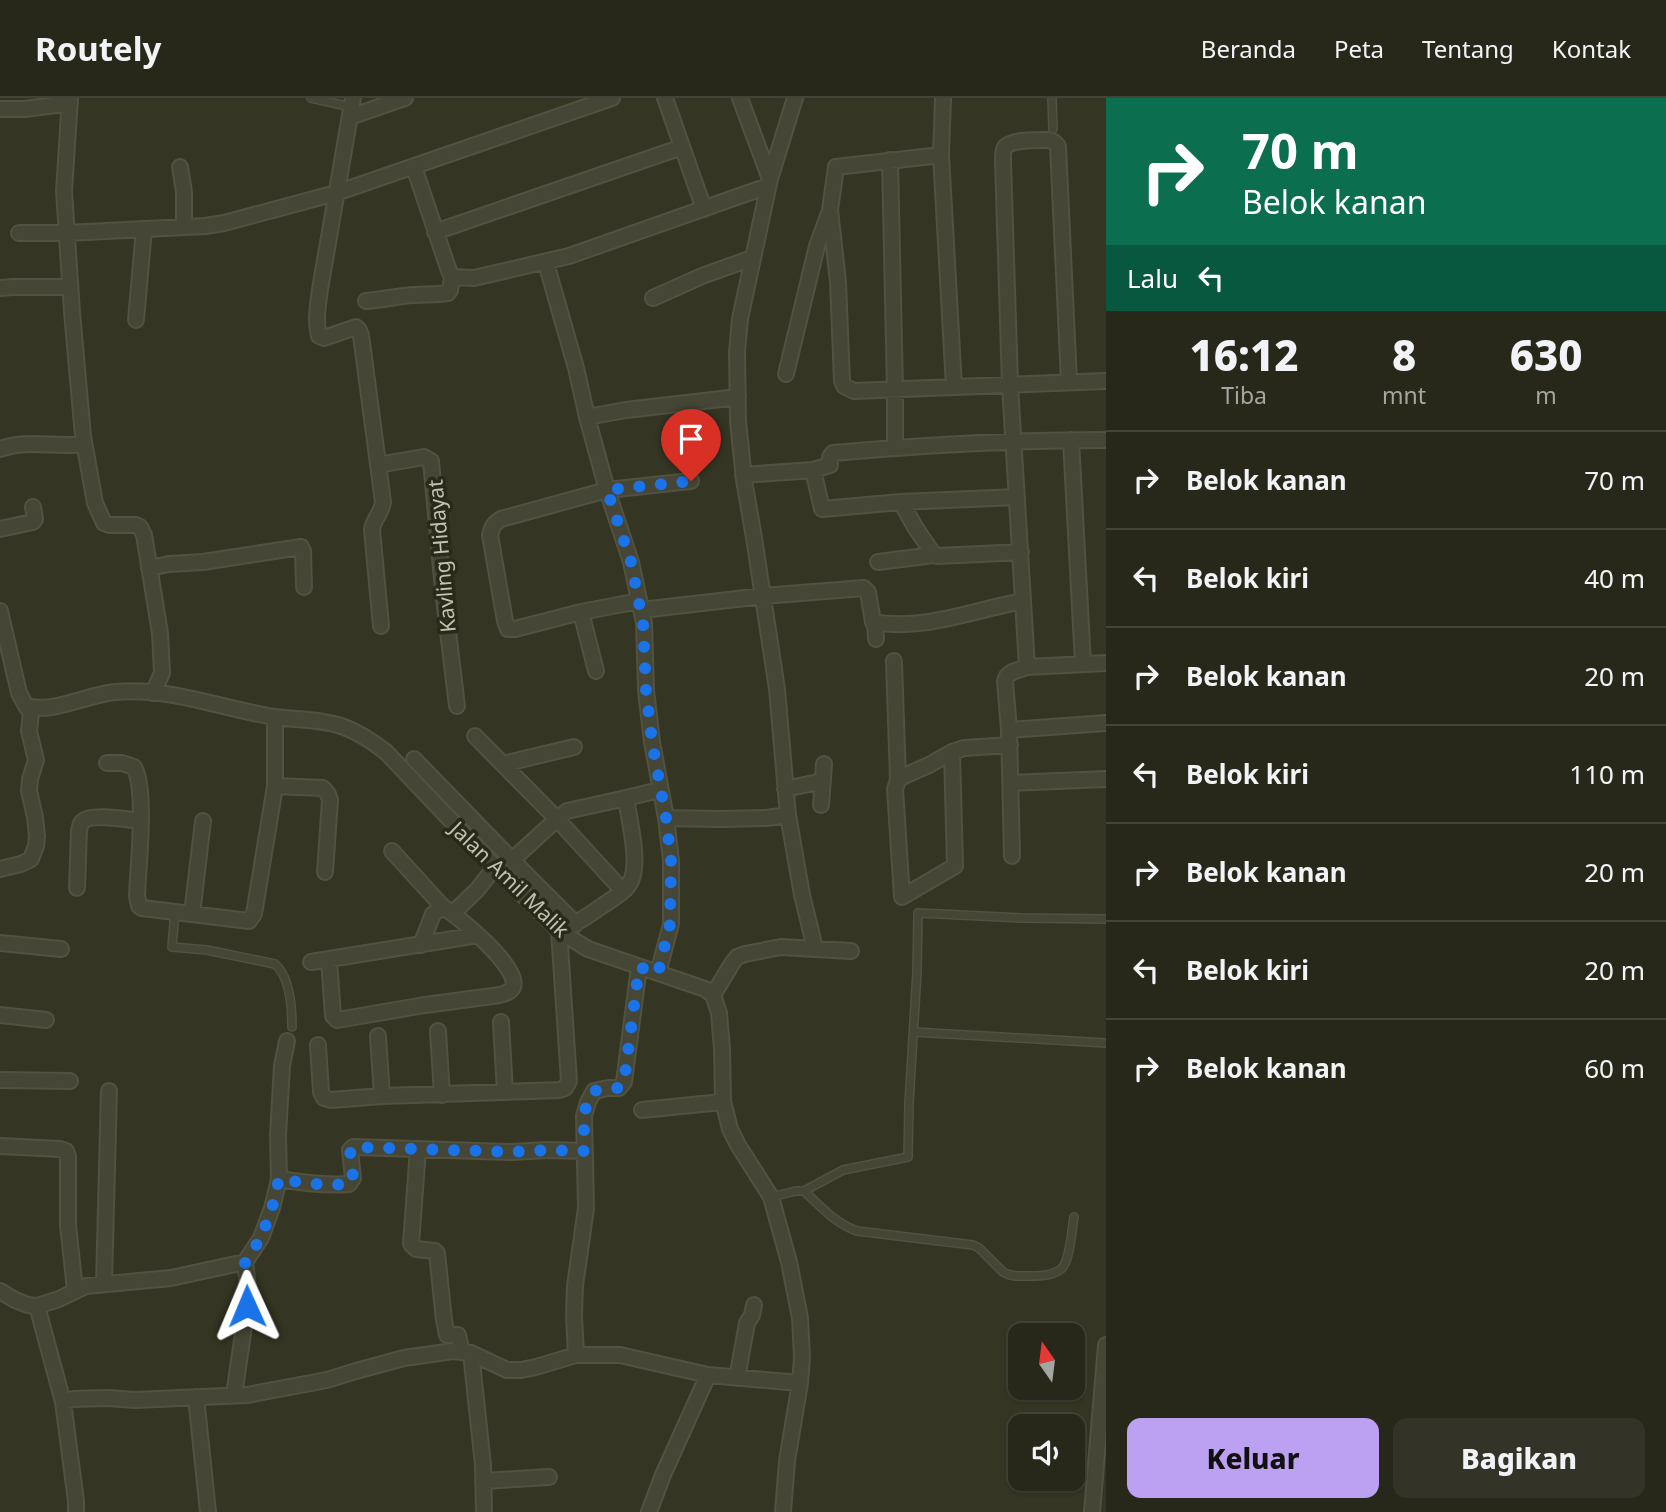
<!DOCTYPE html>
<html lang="id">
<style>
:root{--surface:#27281a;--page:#333427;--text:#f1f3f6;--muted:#a4a6a2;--line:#434439;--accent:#bca0f2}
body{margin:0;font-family:"Noto Sans",sans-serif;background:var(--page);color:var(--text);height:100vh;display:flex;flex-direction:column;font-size:26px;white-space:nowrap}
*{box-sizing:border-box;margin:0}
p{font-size:23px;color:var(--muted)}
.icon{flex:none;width:38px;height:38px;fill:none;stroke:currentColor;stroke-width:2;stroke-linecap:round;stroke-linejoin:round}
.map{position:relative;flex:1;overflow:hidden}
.sheet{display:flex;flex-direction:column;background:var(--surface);width:560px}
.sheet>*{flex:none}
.banner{background:#0b6e4f;color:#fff;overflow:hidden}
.needle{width:46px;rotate:346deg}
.tools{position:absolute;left:1008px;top:1225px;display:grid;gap:14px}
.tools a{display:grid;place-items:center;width:77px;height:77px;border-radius:14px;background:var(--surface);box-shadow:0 2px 5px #0004,0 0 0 2px var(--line);font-size:35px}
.pin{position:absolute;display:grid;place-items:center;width:60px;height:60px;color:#fff;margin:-72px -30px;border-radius:50% 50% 50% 0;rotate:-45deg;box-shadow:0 0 7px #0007}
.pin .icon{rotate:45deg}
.me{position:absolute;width:77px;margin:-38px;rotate:359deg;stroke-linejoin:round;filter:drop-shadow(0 0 5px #0008)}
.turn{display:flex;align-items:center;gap:24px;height:147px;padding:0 21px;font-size:32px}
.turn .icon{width:91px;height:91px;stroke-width:2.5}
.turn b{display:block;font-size:49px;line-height:60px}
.then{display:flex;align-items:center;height:66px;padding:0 21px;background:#0003;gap:14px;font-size:26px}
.eta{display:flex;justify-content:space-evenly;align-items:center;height:119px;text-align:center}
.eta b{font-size:42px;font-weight:800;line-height:49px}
.action{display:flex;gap:14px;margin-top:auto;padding:14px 21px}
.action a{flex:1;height:80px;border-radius:14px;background:var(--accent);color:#111;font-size:28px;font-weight:800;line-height:80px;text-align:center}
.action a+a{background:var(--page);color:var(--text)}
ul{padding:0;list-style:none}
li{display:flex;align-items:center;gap:21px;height:98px;padding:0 21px;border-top:2px solid var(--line)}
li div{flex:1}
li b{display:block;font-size:26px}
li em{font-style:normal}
header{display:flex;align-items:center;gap:42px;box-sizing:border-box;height:98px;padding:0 35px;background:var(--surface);border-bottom:2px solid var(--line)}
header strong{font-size:33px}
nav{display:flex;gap:38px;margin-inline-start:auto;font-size:24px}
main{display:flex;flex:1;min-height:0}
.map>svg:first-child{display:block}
</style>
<header>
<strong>Routely</strong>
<nav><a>Beranda</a><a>Peta</a><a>Tentang</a><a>Kontak</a></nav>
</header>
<main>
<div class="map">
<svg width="1106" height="1414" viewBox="0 0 1106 1414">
<rect width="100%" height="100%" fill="#343522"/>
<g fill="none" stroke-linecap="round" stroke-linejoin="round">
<g stroke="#515241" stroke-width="10">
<path id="service" d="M311,0l40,9
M1052,0l1,31
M175,814l-3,35 35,3 68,14c15,13 17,44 17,63
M914,934l192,11
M804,1093l39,-21 65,-13 1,-54 8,-131 1,-59 104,5 84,1
M771,1099l25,-6h8c17,16 31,32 53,40l116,14 6,3 24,24c8,5 17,4 26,4 10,0 24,0 32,-7 9,-7 11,-41 13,-52"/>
</g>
<g stroke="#515241" stroke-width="18">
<path id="minor" d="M70,0l-6,93 8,121 11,124 12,67 9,20 5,2h27l4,2 4,8 16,98 2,40 -9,20
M353,0l-33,191c-2,16 -5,32 -1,47l5,2 32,-11 3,3 2,5 22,167c-1,11 -10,17 -11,28l9,96
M665,0l39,111
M943,0l-2,57 13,232
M0,11h25l45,-6
M350,19l55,-19
M941,57l-105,12 -6,43 8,72 4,99 2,5 10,5 252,-10
M890,62l5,230v57
M180,69l4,25v35
M414,69l35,104 3,6 22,1 95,-22 199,-70
M770,81l25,-81
M435,134l247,-85
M19,135h48l138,-7 19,-3 112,-30 276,-95
M546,165l30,105 11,49 20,73 24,72 13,61 2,67 6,52 14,76 5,42v64l-13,49
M0,190l13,-1h57
M653,200l49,-22 50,-18
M366,203c16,-1 31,-5 47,-6 12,-1 23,0 35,-2l2,-3 2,-13
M136,222l8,-91
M786,276l31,-128 12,-33
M587,319l39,-7 112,-13
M1071,342l12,224
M0,351c28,-10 55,-1 84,-5
M378,367l46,-8 7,4 12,129 14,116
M813,372l17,-5v-8l3,-4c91,-8 182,-13 273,-13
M743,377l70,-5 9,39 79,-7 116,-5
M901,404l14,25 19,28 3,1 84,-4
M0,431l33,-7 2,-3 -2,-12
M878,464l56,-7
M149,470l20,-4 34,-2 98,-15 2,4 1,36
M639,503l-58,11 -66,17h-7l-3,-8 -15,-86c2,-8 4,-12 11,-16l106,-29 84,-9
M641,512l122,-14 101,-8 4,4 5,30c52,9 100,-12 150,-21
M0,513l19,82 7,13c27,8 62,-12 90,-14 54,-5 106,17 159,25 23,3 47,2 69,10 16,6 29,15 42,25l109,115 64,64 29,18 117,40 8,6 6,18 3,36 1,52 7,28 8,16 33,52 18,65 11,56 2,39 -2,26 -13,78 -4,51
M581,514l15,59
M875,525l1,16
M894,563l4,119
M1027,569l-17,-282 -7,-224c0,-2 0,-10 1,-12 4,-10 34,-9 45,-9l5,2 4,4 11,236
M1009,632l97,-7
M475,638l82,83 10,-8 59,-13
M952,654l-23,13 -25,11 -6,4 -3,9 7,108 53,-31 -3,-114 12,-4 46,-3
M414,661l98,101
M107,665h15l12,4c13,23 4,99 3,129l2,10 3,2 107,13 5,-7 21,-128v-69
M503,666l71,-17
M1011,685l95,-4
M275,688l48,2 5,6 2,6 -5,72
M785,691l38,-8
M821,707l3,-41
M788,717l14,80 13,53
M666,720l54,1 46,-1 22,-3 -11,-126 -23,-151 -10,-58 -6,-59 -1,-69 3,-33 30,-140 -30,-81
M392,753l51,56
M1012,758l-3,-126 -4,-49 2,-5 5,-4 15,-5 79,-4
M0,771l21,-5 10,-5 5,-13 1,-10 -2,-19 -6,-26 1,-12 6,-19 -7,-29 2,-18 -5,-7
M77,790l2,-57c1,-4 1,-8 4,-10 9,-8 46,-1 58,0
M453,815l24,-23 18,-23
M192,816l11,-93
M576,826l-64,-64 45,-41 66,72
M0,845l61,6
M329,861l4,57 4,4 88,-15 75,-10c5,-2 11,-3 13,-8 8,-19 -55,-71 -70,-80l-10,7 -12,31
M311,864l167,-27
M713,897l20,-33 4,-5 8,-3 36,-7 70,4
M0,917l46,5
M501,924l4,70
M438,933l4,64
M378,938l4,60
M318,947l3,47 3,6 7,2 51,-4 178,-6 5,-2 4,-7 -10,-150c16,-6 29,-15 43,-25 10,-7 24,-14 29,-25 9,-20 -2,-61 -5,-83l25,-6
M0,982l70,1
M642,1012l70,-7 11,-2
M0,1048l60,3 6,2 2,5v69l7,65
M418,1051l-7,95 5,5 19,2 2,2 7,67 3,15h11l4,17
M279,1081c24,4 46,7 70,5l4,-6 -3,-28 3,-3 159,5 35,-2 37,1
M104,1185l5,-192
M0,1193l15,9 13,5 9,1 22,-7 27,-13 85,-8 74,-16 16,-24 11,-30 7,-29 -1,-44 4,-69 5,-25
M37,1208l26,96 10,-3 35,-1 27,2 112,-5 80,-15 29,-9 48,-13 49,-7 18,2 36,17h14l15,-3 40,-12h44l88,20 92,8
M471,1255l12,112 1,47
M576,1257l-2,-40 1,-29 11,-78 -2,-92 4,-14 6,-11 14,-3h11l5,-6 15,-115
M737,1280l10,-55 5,-8 2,-10
M234,1297l13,-89 1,-19 -3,-25
M196,1299l12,115
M63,1304l13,99v11
M483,1383l66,-4
M649,1414l14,-37 45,-100
M1092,1414l14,-167"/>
</g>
<use href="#service" stroke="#454635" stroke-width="7"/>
<use href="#minor" stroke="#454635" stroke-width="14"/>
</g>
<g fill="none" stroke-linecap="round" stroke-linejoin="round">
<path stroke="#1a73e8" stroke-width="12" stroke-dasharray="0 21.6" d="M247,1208l1,-19 -3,-25 16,-24 11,-30 7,-29c24,4 46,7 70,5l4,-6 -3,-28 4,-3 158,5 35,-2 37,1v-35l3,-14 7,-11 14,-3h11l5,-6 15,-115 19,6 12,-49 1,-64 -5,-42 -14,-76 -6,-52 -3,-67 -12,-61 -24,-72 84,-9"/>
</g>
<g text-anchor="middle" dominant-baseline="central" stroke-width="7" stroke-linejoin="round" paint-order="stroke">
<g font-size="21" fill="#c1c2af" stroke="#2a2a1b">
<text transform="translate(441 458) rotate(-95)">Kavling Hidayat</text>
<text transform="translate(510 781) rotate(44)">Jalan Amil Malik</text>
</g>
</g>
</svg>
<div class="tools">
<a><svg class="needle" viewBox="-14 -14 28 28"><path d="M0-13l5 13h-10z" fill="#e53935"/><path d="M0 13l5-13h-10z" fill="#a4a6a2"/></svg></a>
<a><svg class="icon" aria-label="sound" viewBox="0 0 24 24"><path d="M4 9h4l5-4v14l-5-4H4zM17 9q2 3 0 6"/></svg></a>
</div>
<div class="pin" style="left:691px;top:383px;background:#d93025"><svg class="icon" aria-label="arrive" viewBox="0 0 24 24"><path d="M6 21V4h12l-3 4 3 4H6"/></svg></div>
<svg class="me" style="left:247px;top:1208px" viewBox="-20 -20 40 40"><path d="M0-17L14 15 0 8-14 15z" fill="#1a73e8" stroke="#fff" stroke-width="4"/></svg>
</div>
<section class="sheet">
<div class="banner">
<div class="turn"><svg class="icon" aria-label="right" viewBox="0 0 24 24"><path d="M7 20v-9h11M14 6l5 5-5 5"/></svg><div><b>70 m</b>Belok kanan</div></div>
<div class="then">Lalu<svg class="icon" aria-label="left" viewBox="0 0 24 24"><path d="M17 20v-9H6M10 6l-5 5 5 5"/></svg></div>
</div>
<div class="eta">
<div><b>16:12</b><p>Tiba</p></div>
<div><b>8</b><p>mnt</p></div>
<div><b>630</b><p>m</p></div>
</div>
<ul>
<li><svg class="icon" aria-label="right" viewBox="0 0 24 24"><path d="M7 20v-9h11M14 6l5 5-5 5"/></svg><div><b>Belok kanan</b></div><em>70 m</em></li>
<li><svg class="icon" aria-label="left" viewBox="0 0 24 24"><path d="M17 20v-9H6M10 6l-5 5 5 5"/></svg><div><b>Belok kiri</b></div><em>40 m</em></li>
<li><svg class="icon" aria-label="right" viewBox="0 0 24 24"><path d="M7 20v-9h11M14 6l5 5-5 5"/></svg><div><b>Belok kanan</b></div><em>20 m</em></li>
<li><svg class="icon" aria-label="left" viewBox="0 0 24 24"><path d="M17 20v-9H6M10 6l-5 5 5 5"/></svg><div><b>Belok kiri</b></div><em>110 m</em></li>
<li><svg class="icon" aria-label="right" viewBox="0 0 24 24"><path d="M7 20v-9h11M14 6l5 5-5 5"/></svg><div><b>Belok kanan</b></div><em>20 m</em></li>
<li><svg class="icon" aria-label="left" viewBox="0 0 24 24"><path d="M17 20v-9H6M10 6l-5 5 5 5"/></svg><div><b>Belok kiri</b></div><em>20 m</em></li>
<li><svg class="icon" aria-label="right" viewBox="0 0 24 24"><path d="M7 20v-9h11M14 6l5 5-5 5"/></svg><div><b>Belok kanan</b></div><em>60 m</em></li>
</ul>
<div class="action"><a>Keluar</a><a>Bagikan</a></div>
</section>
</main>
